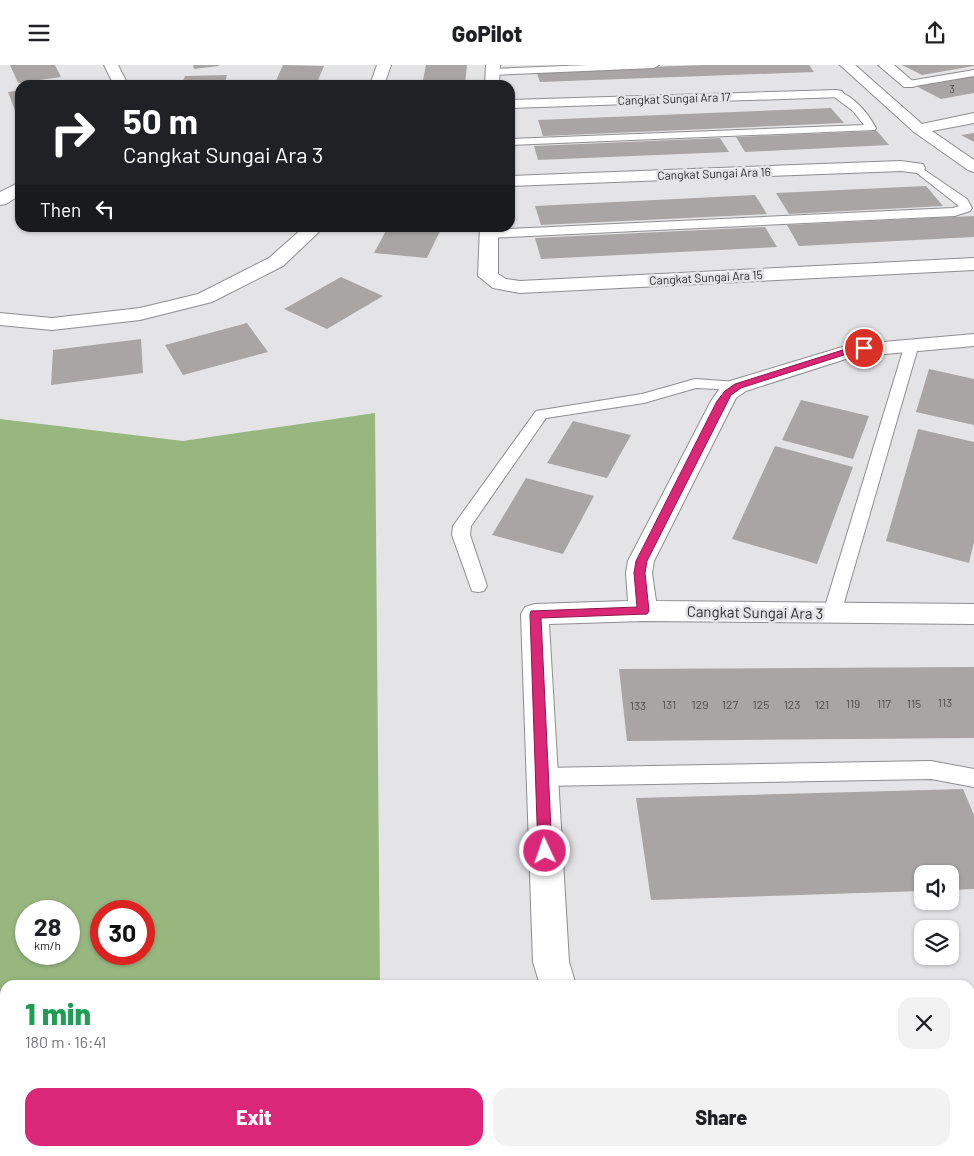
<!DOCTYPE html>
<meta charset="utf-8">
<style>
:root{--surface:#fff;--page:#f2f2f2;--text:#202124;--muted:#757577;--accent:#db2777}
body{margin:0;font-family:Barlow,sans-serif;background:var(--page);color:var(--text);height:100vh;display:flex;flex-direction:column;font-size:19px;white-space:nowrap}
*{box-sizing:border-box;margin:0}
p{font-size:16px;color:var(--muted)}
.icon{flex:none;width:28px;height:28px;fill:none;stroke:currentColor;stroke-width:2;stroke-linecap:round;stroke-linejoin:round}
.map{position:relative;flex:1;overflow:hidden}
.side{position:absolute;left:0px;top:915px;width:975px;height:176px;display:flex;flex-direction:column;background:var(--surface);border-radius:15px 15px 0 0;box-shadow:0 1px 4px #0004}
.side>*{flex:none}
.guide{position:absolute;left:15px;top:15px;width:500px;height:152px;border-radius:15px;box-shadow:0 1px 4px #0004;background:#202124;color:#fff;overflow:hidden}
.controls{position:absolute;left:914px;top:800px;display:grid;gap:10px}
.controls a{display:grid;place-items:center;width:45px;height:45px;border-radius:10px;background:var(--surface);box-shadow:0 1px 4px #0004;font-size:25px}
.speed{position:absolute;left:15px;top:835px;display:flex;gap:10px;font-size:25px;font-weight:700;text-align:center}
.speed>*{display:grid;place-content:center;width:65px;height:65px;border-radius:50%;background:var(--surface);box-shadow:0 1px 4px #0004;line-height:1}
.speed small{font-size:12px;font-weight:400}
.speed .limit{border:8px solid #d22;background:#fff;color:#111}
.pin{position:absolute;display:grid;place-items:center;width:42px;height:42px;color:#fff;margin:-21px;border:2px solid #fff;border-radius:50%;box-shadow:0 1px 5px #0007}
.me{position:absolute;width:55px;margin:-28px;rotate:357deg;stroke-linejoin:round;filter:drop-shadow(0 0 4px #0008)}
.turn{display:flex;align-items:center;gap:18px;height:105px;padding:0 25px;font-size:22px}
.turn .icon{width:65px;height:65px;stroke-width:2.5}
.turn b{display:block;font-size:35px;line-height:42px}
.then{display:flex;align-items:center;height:48px;padding:0 25px;background:#0003;gap:10px;font-size:19px}
.round{display:grid;place-items:center;flex:none;width:52px;height:52px;border-radius:15px;background:var(--page)}
.head{display:flex;align-items:center;justify-content:space-between;height:85px;padding:0 25px}
h1{font-size:30px;font-weight:800;line-height:38px;color:#1e9e55}
.button{display:flex;gap:10px;margin-top:auto;padding:10px 25px}
.button a{flex:1;height:58px;border-radius:15px;background:var(--accent);color:#fff;font-size:20px;font-weight:800;line-height:58px;text-align:center}
.button a+a{background:var(--page);color:var(--text)}
header{display:flex;justify-content:space-between;align-items:center;height:65px;padding:0 25px;background:var(--surface);font-size:22px;font-weight:800}
.map>svg:first-child{display:block}
</style>
<header><svg class="icon" aria-label="menu" viewBox="0 0 24 24"><path d="M4 6h16M4 12h16M4 18h16"/></svg>GoPilot<svg class="icon" aria-label="share" viewBox="0 0 24 24"><path d="M12 15V3M7 8l5-5 5 5M5 13v7h14v-7"/></svg></header>
<div class="map">
<svg width="974" height="1091" viewBox="0 0 974 1091">
<rect width="100%" height="100%" fill="#e4e4e7"/>
<path fill="#97b77f" fill-rule="evenodd" d="M375,348l5,572h-375v166h376v5h-381v-737l183,22zM26,846h43v43h-43zM101,846h43v43h-43z"/>
<path fill="#a9a5a4" d="M10,0h45l6,12 -43,6z
M193,0h26v1l-25,3z
M283,0l41,1 -8,19h-42z
M426,0h41l-2,20h-43z
M705,0h104l5,7 -274,10 -4,-11z
M902,0h72v1l-52,9z
M227,10l-3,10h-43l4,-9z
M974,11v17l-33,6 -25,-13z
M20,25v23h-4l-8,-21z
M831,43l13,15 -301,13 -5,-16z
M877,66l12,14 -144,7 -9,-15z
M974,68v9l-13,-7z
M720,73l9,14 -191,8 -4,-14z
M926,121l17,20 -154,8 -13,-21z
M755,130l12,19 -226,11 -6,-19z
M974,151v21l-175,9 -12,-21z
M388,162h54l-15,31 -53,-5z
M765,162l12,20 -236,12 -6,-21z
M341,212l42,19 -56,33 -43,-20z
M247,258l21,29 -85,23 -18,-30z
M141,274l2,34 -92,12 2,-35z
M929,304l45,10v46l-58,-13z
M801,335l68,16 -16,43 -71,-19z
M573,356l58,14 -24,43 -60,-15z
M918,364l56,13v100l-5,21 -83,-22z
M775,381l78,21 -36,97 -85,-25z
M526,413l68,18 -31,58 -71,-19z
M974,602v71l-347,3 -8,-72z
M963,724l11,26v74l-24,1v-16h-28v17l-271,9 -15,-102z
M812,1086h134l2,5h-182v-3z"/>
<g fill="none" stroke-linecap="round" stroke-linejoin="round">
<g stroke="#8e8d90" stroke-width="2">
<path id="lane" d="M588,0h71l-5,3 -161,7 -5,-3 5,-3z
M974,5v6l-65,11 -5,-3 5,-3z
M837,26c17,5 31,22 39,37l-1,2 -365,15v-6l354,-14 -11,-14 -20,-15v-4z
M917,100l50,34 5,9 -2,3 -15,5 -466,22 -6,-4 6,-4 464,-22 6,-2 -46,-36 -2,-2z
M912,275l5,1 2,3 -78,269 -2,5 -7,2 -7,-2 -2,-5 82,-269 2,-3z
M695,314l43,3 5,1 2,3 -2,3 -5,1 -42,-2 -52,15 -98,15 -75,108 -1,9 17,51 -3,5 -6,1 -6,-1 -20,-56 1,-9 83,-115 106,-17z
M931,696l43,8v18l-43,-8 -390,7 -8,-3 -3,-6 3,-6 8,-3z"/>
</g>
<g stroke="#8e8d90" stroke-width="2">
<path id="street" d="M104,0h14l10,20h-14z
M377,0h14l-7,20h-14z
M486,0h14l-1,20h-14z
M840,0h15l67,59 52,-11v10l-42,8 42,29v12l-6,-2 -54,-38z
M878,0h16l22,19 -2,3h-10z
M837,25l5,1 2,3 -2,3 -332,11v-8z
M901,96l22,3 2,4 -2,4 -6,1 -16,-2 -391,15v-10z
M20,117v13l-14,9 -6,1v-13z
M304,162h20l-41,39 -71,36 -72,18 -88,10 -52,-5v-12l52,5 88,-10 58,-14 71,-36z
M480,162h18v47l8,5 14,2 454,-23v12l-454,23 -27,-5 -15,-12z
M974,269v12l-122,11 -106,34 -10,7 -82,163 -2,12 4,28 318,3v20l-331,-3 -94,3 20,338 7,23h-36l-7,-23 -12,-348 4,-7 10,-3 93,-3 -2,-28 2,-12 83,-160 9,-13 10,-7 119,-36z
M970,936h4v38h-4z"/>
</g>
<use href="#lane" fill="#fff" fill-rule="evenodd"/>
<use href="#street" fill="#fff" fill-rule="evenodd"/>
</g>
<path fill="#db2777" stroke="#8e194d" d="M864,281h3v4l-17,3 -109,35 -10,7 -84,166 -2,12 4,38 -2,3 -106,4 11,233 -2,5 -5,1 -5,-1 -2,-5 -8,-237 1,-3 106,-4 -3,-34 2,-12 81,-160 8,-10 10,-7 111,-35z"/>
<g text-anchor="middle" dominant-baseline="central" stroke-width="5" stroke-linejoin="round" paint-order="stroke">
<g font-size="11" fill="#4e4c4d">
<text x="952" y="23">3</text>
</g>
<g font-size="12" fill="#2f2f30" stroke="#e4e4e7">
<text transform="translate(674 33) rotate(-2)">Cangkat Sungai Ara 17</text>
<text transform="translate(714 108) rotate(-2)">Cangkat Sungai Ara 16</text>
<text transform="translate(706 212) rotate(-3)">Cangkat Sungai Ara 15</text>
</g>
<g font-size="12" fill="#4e4c4d">
<text x="945" y="637">113</text>
<text x="853" y="638">119</text>
<text x="884" y="638">117</text>
<text x="914" y="638">115</text>
<text x="669" y="639">131</text>
<text x="700" y="639">129</text>
<text x="730" y="639">127</text>
<text x="761" y="639">125</text>
<text x="792" y="639">123</text>
<text x="822" y="639">121</text>
<text x="638" y="640">133</text>
</g>
<g font-size="15" fill="#2f2f30" stroke="#e4e4e7">
<text transform="translate(755 547) rotate(1)">Cangkat Sungai Ara 3</text>
</g>
</g>
</svg>
<div class="controls">
<a><svg class="icon" aria-label="sound" viewBox="0 0 24 24"><path d="M4 9h4l5-4v14l-5-4H4zM17 9q2 3 0 6"/></svg></a>
<a><svg class="icon" aria-label="layers" viewBox="0 0 24 24"><path d="M12 4l9 5-9 5-9-5zM3 14l9 5 9-5"/></svg></a>
</div>
<div class="speed"><div>28<small>km/h</small></div><div class="limit">30</div></div>
<div class="pin" style="left:864px;top:283px;background:#d93025"><svg class="icon" aria-label="arrive" viewBox="0 0 24 24"><path d="M6 21V4h12l-3 4 3 4H6"/></svg></div>
<svg class="me" style="left:545px;top:786px" viewBox="-20 -20 40 40"><circle r="17" fill="#db2777" stroke="#fff" stroke-width="3"/><path d="M0-11L8 9 0 5-8 9z" fill="#fff"/></svg>
<div class="guide">
<div class="turn"><svg class="icon" aria-label="right" viewBox="0 0 24 24"><path d="M7 20v-9h11M14 6l5 5-5 5"/></svg><div><b>50 m</b>Cangkat Sungai Ara 3</div></div>
<div class="then">Then<svg class="icon" aria-label="left" viewBox="0 0 24 24"><path d="M17 20v-9H6M10 6l-5 5 5 5"/></svg></div>
</div>
<section class="side">
<div class="head"><div><h1>1 min</h1><p>180 m · 16:41</p></div><a class="round"><svg class="icon" aria-label="close" viewBox="0 0 24 24"><path d="M6 6l12 12M18 6L6 18"/></svg></a></div>
<div class="button"><a>Exit</a><a>Share</a></div>
</section>
</div>
